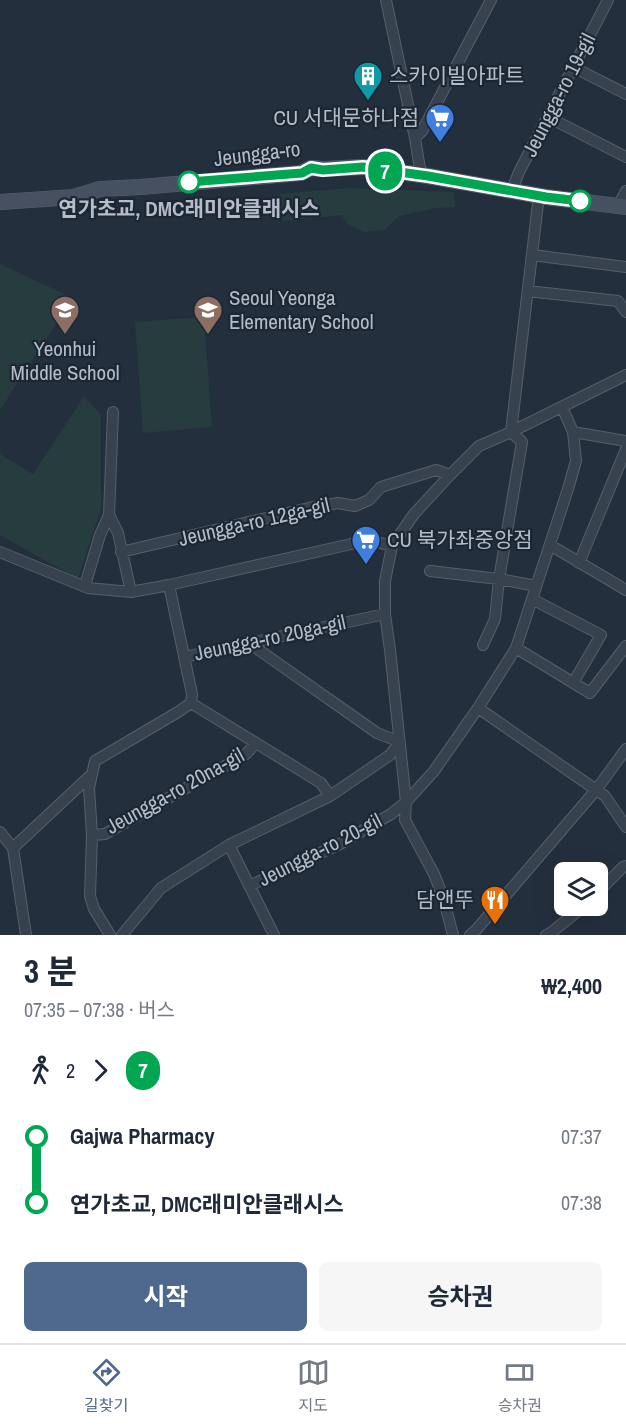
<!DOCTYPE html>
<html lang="ko">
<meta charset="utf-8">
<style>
:root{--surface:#fff;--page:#f6f6f7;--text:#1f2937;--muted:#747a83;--line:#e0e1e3;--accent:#4f688e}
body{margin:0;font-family:"Archivo Narrow","Noto Sans KR",sans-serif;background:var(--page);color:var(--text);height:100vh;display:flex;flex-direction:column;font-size:22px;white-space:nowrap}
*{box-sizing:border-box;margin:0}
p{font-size:20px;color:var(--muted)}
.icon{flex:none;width:33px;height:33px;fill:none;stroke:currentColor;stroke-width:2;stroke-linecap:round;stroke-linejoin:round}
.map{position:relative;height:935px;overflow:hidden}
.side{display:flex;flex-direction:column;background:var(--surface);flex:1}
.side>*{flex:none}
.badge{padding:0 12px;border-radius:20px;font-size:21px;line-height:39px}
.fabs{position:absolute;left:554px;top:862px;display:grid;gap:12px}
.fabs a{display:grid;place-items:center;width:54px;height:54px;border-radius:9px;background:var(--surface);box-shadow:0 6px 24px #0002;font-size:30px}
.map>.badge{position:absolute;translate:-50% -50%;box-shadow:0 0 0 3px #fff}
.legs{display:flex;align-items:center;gap:9px;height:66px;padding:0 24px;font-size:20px}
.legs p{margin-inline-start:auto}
.headline{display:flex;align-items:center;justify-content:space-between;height:102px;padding:0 24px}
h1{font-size:33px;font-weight:700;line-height:45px}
.button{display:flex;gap:12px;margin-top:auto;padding:12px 24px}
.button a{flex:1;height:69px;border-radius:9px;background:var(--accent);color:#fff;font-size:24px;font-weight:700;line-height:69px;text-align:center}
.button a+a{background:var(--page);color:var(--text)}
ul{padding:0 24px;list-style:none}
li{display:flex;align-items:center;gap:21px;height:66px;font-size:22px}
li i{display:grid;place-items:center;width:9px;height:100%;margin:0 8px;background:currentColor}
li i::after{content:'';width:15px;height:15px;margin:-8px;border:4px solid;border-radius:50%;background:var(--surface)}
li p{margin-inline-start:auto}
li:first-child i{background:linear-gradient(#0000 50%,currentColor 0)}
li:last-child i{background:linear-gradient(currentColor 50%,#0000 0)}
.dock{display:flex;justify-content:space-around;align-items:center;height:84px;border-top:2px solid var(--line);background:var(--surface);font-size:16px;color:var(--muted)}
.dock a{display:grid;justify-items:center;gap:3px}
.dock .on{color:var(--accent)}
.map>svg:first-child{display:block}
.green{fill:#263c3f}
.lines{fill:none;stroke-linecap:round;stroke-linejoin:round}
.minor-casing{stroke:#565f6c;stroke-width:12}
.secondary-casing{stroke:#565f6c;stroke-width:16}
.minor{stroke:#38414e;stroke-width:10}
.secondary{stroke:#465061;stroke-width:15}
.line-1-casing{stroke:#fff;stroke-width:14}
.line-1{stroke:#00a651;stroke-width:9}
.stop-1-dot{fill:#fff;stroke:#00a651;stroke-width:3}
.labels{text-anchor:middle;stroke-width:4.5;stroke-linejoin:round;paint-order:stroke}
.poi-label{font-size:21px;fill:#b4bcc9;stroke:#1d2633;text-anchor:start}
.street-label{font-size:21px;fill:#b4bcc9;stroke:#1d2633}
.stop-label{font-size:21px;font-weight:bold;fill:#b4bcc9;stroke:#1d2633}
</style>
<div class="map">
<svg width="626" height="935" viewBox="0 0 626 935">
<rect width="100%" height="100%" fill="#242f3e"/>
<path class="green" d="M348,188L454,192L455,207L435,208L400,216L384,230L364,232L346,223L342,215L282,221L280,194Z
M0,264L73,298L0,410Z
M204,317L212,427L143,433L135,322Z
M84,396L101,415V509L78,579L0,535V454L33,474Z"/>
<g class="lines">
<g class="minor-casing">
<path id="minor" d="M386,0L415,138
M573,67L626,94
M548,117L626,157
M421,175L415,138L422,131L491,0
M512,190L519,172L608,0
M618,206L626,191
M532,255L626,267
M528,291L618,301L626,312
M511,432L539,195
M573,432L626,441
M109,515L118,533L131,592
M550,545L626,590
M0,552L88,588L131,592L169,585L369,540L392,546
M121,552L309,508L338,503L355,506L369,500L381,487L436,470L450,475
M579,563L626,449
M430,571L499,579L536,586
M88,588L86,582L100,535L109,515L113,412
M532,599L601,635L573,683
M483,645L495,619L499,579L522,442L511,432
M516,648L590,693L626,646
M184,657L385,614
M191,703L321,783L330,796
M478,708L605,796L626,827
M0,832L13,848L26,935
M92,835L105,834L246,754L256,743
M229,845L274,935
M13,848L92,774
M249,886L340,844L391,814L406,802L434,771L478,708L516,648L568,489L576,461L573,432L562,407
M597,893L623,867L626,866
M110,935L94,909L90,896L92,835L89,788L95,761L178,712L191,703L192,694L169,585
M122,935L161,888L229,845L330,796L390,755L400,742L377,733L249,643
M453,935L443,897L434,874L405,820L406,802L390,650L385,614V581L392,546L414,514L450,475L479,446L511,432L626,375
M470,935L476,930L596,790L626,749
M546,935L552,932L584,906"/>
</g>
<g class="secondary-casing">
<path id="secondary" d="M0,202L74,197L100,189L141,187L301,173L311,168L323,169L363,167L428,176L546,197L626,207"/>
</g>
<use href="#minor" class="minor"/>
<use href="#secondary" class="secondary"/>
</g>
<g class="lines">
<g class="line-1-casing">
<path id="line-1" d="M189,182L302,173L311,168L323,170L363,167L428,176L546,197L580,201"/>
</g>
<use href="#line-1" class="line-1"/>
</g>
<defs>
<g id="building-pin" transform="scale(1.5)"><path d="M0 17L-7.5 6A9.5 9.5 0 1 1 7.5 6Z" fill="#0f9aa8" stroke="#1d2633"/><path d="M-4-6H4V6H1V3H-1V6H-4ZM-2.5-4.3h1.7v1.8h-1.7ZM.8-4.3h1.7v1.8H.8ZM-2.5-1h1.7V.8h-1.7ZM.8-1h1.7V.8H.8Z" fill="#fff"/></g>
<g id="supermarket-pin" transform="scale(1.5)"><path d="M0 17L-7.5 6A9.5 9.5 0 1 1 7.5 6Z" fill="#3f7fe0" stroke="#1d2633"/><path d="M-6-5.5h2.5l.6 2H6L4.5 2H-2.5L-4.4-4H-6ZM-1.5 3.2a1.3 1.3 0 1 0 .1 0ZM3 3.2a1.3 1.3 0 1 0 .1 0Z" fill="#fff"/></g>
<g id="school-pin" transform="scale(1.5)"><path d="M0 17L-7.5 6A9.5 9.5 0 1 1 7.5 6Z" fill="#8d6e63" stroke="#1d2633"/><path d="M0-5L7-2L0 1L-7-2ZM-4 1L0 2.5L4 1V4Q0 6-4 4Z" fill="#fff"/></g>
<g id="restaurant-pin" transform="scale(1.5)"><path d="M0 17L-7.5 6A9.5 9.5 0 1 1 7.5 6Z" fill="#e8710a" stroke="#1d2633"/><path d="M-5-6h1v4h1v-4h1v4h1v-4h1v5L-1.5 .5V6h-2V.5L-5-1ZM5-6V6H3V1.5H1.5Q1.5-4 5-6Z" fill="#fff"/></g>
</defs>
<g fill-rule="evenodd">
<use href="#building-pin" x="368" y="76"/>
<use href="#supermarket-pin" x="440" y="118"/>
<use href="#school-pin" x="65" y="310"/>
<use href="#school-pin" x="208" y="310"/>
<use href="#supermarket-pin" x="366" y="540"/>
<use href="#restaurant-pin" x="495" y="900"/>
</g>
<g class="stop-1-dot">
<circle cx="189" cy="182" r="10"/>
<circle cx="580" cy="201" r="10"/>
</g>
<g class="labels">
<g class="poi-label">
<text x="389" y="83">스카이빌아파트</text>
<text x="419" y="125" text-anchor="end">CU 서대문하나점</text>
<text x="229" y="305">Seoul Yeonga<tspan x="229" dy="24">Elementary School</tspan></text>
<text x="65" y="356" text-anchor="middle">Yeonhui<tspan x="65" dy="24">Middle School</tspan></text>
<text x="387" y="547">CU 북가좌중앙점</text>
<text x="474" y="907" text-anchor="end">담앤뚜</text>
</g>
<g class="street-label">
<text transform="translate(559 95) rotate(-63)" y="7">Jeungga-ro 19-gil</text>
<text transform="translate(257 154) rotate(-7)" y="7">Jeungga-ro</text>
<text transform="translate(254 522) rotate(-13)" y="7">Jeungga-ro 12ga-gil</text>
<text transform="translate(270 638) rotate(-12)" y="7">Jeungga-ro 20ga-gil</text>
<text transform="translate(175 791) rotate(-29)" y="7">Jeungga-ro 20na-gil</text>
<text transform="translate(320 850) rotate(-27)" y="7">Jeungga-ro 20-gil</text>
</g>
<g class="stop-label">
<text x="189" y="216">연가초교, DMC래미안클래시스</text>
</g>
</g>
</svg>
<div class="fabs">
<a><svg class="icon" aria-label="layers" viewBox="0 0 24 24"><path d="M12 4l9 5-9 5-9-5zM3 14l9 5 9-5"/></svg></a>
</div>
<b class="badge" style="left:385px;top:171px;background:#00a651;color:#fff">7</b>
</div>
<section class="side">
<div class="headline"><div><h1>3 분</h1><p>07:35 – 07:38 · 버스</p></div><b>₩2,400</b></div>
<div class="legs"><svg class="icon" aria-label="walk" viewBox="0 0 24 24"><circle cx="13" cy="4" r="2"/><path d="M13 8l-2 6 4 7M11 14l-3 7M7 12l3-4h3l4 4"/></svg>2<svg class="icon" aria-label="forward" viewBox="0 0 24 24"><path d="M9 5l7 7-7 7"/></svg><b class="badge" style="background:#00a651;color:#fff">7</b></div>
<ul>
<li><i style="color:#00a651"></i><b>Gajwa Pharmacy</b><p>07:37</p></li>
<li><i style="color:#00a651"></i><b>연가초교, DMC래미안클래시스</b><p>07:38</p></li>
</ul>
<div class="button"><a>시작</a><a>승차권</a></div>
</section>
<nav class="dock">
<a class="on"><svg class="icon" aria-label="directions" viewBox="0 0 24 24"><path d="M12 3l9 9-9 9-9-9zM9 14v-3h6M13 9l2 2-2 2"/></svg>길찾기</a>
<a><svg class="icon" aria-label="map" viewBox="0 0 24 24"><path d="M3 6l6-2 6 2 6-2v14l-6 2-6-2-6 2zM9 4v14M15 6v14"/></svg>지도</a>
<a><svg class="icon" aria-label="tickets" viewBox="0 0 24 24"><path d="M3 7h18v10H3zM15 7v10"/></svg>승차권</a>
</nav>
